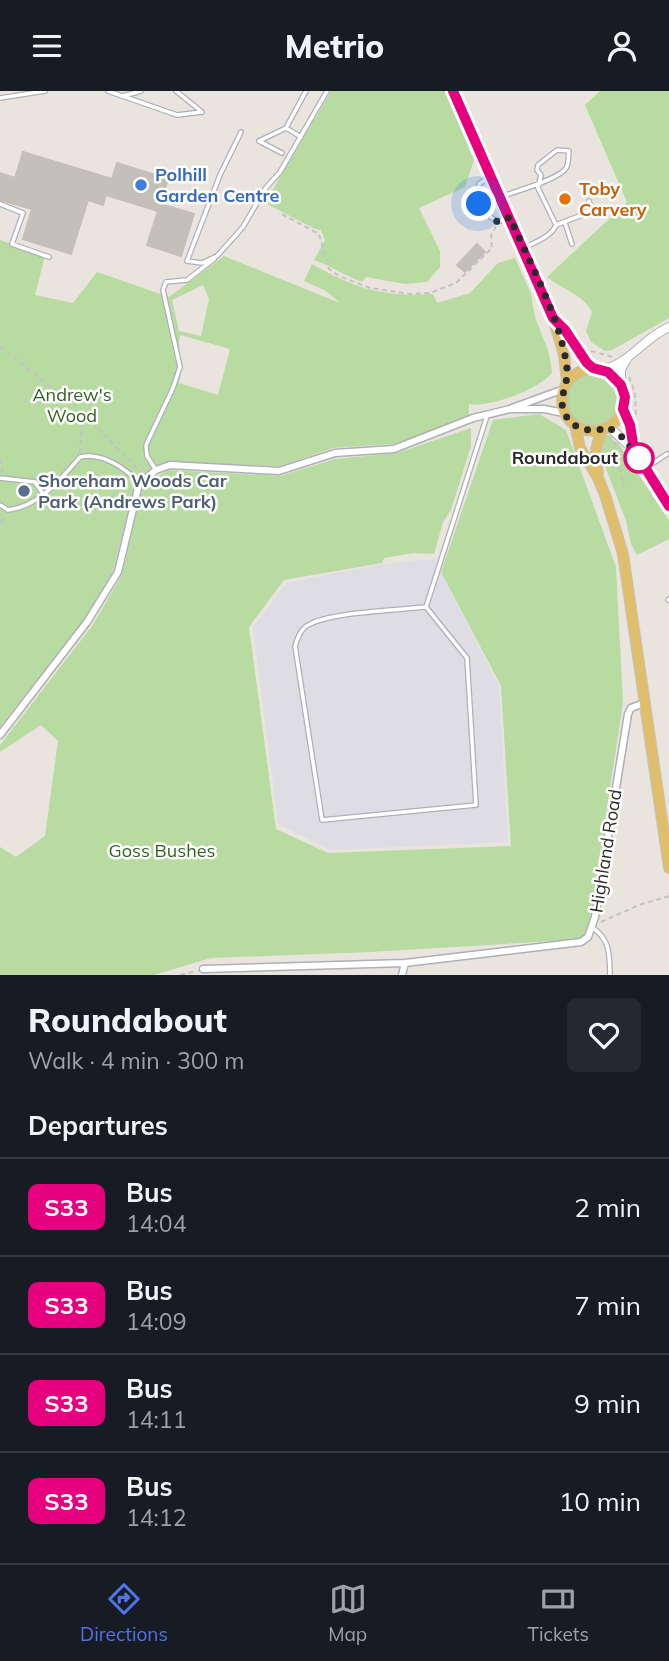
<!DOCTYPE html>
<meta charset="utf-8">
<style>
:root{--surface:#171b24;--page:#242831;--text:#f1f3f6;--muted:#9ea1a6;--line:#363941;--accent:#5073e5}
body{margin:0;font-family:Mulish,sans-serif;background:var(--page);color:var(--text);height:100vh;display:flex;flex-direction:column;font-size:26px;white-space:nowrap}
*{box-sizing:border-box;margin:0}
p{font-size:23px;color:var(--muted)}
.icon{flex:none;width:38px;height:38px;fill:none;stroke:currentColor;stroke-width:2;stroke-linecap:round;stroke-linejoin:round}
.map{position:relative;height:884px;overflow:hidden}
.drawer{display:flex;flex-direction:column;background:var(--surface);flex:1}
.drawer>*{flex:none}
.badge{padding:0 14px;border-radius:10px;font-size:24px;line-height:46px}
.you{position:absolute;width:35px;height:35px;margin:-18px;border:5px solid #fff;border-radius:50%;background:#1a73e8;box-shadow:0 0 0 10px #1a73e833}
.map>.badge{position:absolute;translate:-50% -50%;box-shadow:0 0 0 4px #fff}
h2{padding:0 28px;font-size:26px;line-height:63px}
.round{display:grid;place-items:center;flex:none;width:74px;height:74px;border-radius:10px;background:var(--page)}
.overview{display:flex;align-items:center;justify-content:space-between;height:119px;padding:0 28px}
h1{font-size:33px;font-weight:800;line-height:52px}
ul{padding:0;list-style:none}
li{display:flex;align-items:center;gap:21px;height:98px;padding:0 28px;border-top:2px solid var(--line)}
li div{flex:1}
li b{display:block;font-size:26px}
li em{font-style:normal}
li .badge{min-width:77px;font-weight:700;text-align:center}
header{display:flex;justify-content:space-between;align-items:center;height:91px;padding:0 28px;background:var(--surface);font-size:32px;font-weight:800}
.tab-bar{display:flex;justify-content:space-around;align-items:center;height:98px;border-top:2px solid var(--line);background:var(--surface);font-size:19px;color:var(--muted)}
.tab-bar a{display:grid;justify-items:center;gap:4px}
.tab-bar .current{color:var(--accent)}
.map>svg:first-child{display:block}
.industrial{fill:#dfdde4}
.green{fill:#b7dba0;fill-rule:evenodd}
.building{fill:#c3bfb9;stroke:#c5c0b7;stroke-width:2}
.lines{fill:none;stroke-linecap:round;stroke-linejoin:round}
.service-casing{stroke:#aeb0b9;stroke-width:6}
.minor-casing{stroke:#aeb0b9;stroke-width:9}
.tertiary-casing{stroke:#aeb0b9;stroke-width:10}
.primary-casing{stroke:#c3c3c3;stroke-width:12}
.path{stroke:#c3c3c3;stroke-width:2;stroke-dasharray:5 3.5;stroke-linecap:butt}
.service{stroke:#fff;stroke-width:3.5}
.minor{stroke:#fff;stroke-width:6}
.tertiary{stroke:#fff;stroke-width:8}
.primary{stroke:#e0bf6c;stroke-width:10}
.line-casing{stroke:#fff;stroke-width:16}
.line{stroke:#e6007e;stroke-width:10}
.walk{stroke:#2a2a2a;stroke-width:7;stroke-dasharray:0 12.6}
.shop-dot{fill:#3f7fe0;stroke:#fff;stroke-width:2.5}
.food-dot{fill:#e8710a;stroke:#fff;stroke-width:2.5}
.stop-dot{fill:#fff;stroke:#e6007e;stroke-width:3.5}
.service-dot{fill:#5c6f8a;stroke:#fff;stroke-width:2.5}
.labels{text-anchor:middle;stroke-width:5;stroke-linejoin:round;paint-order:stroke}
.shop-label{font-size:18px;font-weight:bold;fill:#366cbe;stroke:#fff;text-anchor:start}
.food-label{font-size:18px;font-weight:bold;fill:#c56008;stroke:#fff;text-anchor:start}
.park-label{font-size:18px;fill:#325f22;stroke:#fff}
.stop-label{font-size:18px;font-weight:bold;fill:#2a2a2a;stroke:#fff;text-anchor:end}
.service-label{font-size:18px;font-weight:bold;fill:#4e5e75;stroke:#fff;text-anchor:start}
.street-label{font-size:18px;fill:#2a2a2a;stroke:#fff}
</style>
<header><svg class="icon" aria-label="menu" viewBox="0 0 24 24"><path d="M4 6h16M4 12h16M4 18h16"/></svg>Metrio<svg class="icon" aria-label="person" viewBox="0 0 24 24"><circle cx="12" cy="8" r="4"/><path d="M4 21q1-7 8-7t8 7"/></svg></header>
<div class="map">
<svg width="669" height="884" viewBox="0 0 669 884">
<rect width="100%" height="100%" fill="#eae4de"/>
<path class="industrial" d="M434,468L499,595L508,751L330,759L278,733L253,536L286,492L383,473Z"/>
<path class="green" d="M331,0H445L474,69L465,96L419,117L440,160V176L427,191L405,193L366,186L362,191C344,184 331,175 314,169L325,149L321,139L315,138L265,112Z
M600,0H669V227L612,259L605,260L591,251L586,240L592,221C583,203 563,199 547,186L627,111L585,14Z
M0,149L45,165L35,204L73,212L97,181L169,206L224,165L340,212L326,200L304,190L312,173C356,198 383,206 433,203L437,212L470,202L498,172L515,167L531,203L535,226L549,262L552,282C539,298 490,317 469,313V326L394,353L333,357L280,375L169,371C155,376 143,382 135,395L113,480L87,525L0,636ZM203,194L209,208L201,245L179,240L172,209ZM180,244L230,258L218,304L179,292C184,273 177,260 180,244Z
M567 309a26 26 0 1 1 52 0a26 26 0 1 1-52 0Z
M539,323L566,339L616,476L623,612L587,848L371,861L211,867L154,884H0V756L16,766L45,745L58,650L41,634L0,661V654L92,535L122,484L143,395L168,379L280,385L335,368L397,362L471,337V355L451,419L443,431L434,463L414,462L384,467L382,472L284,489L249,536L276,738L328,762L511,755L501,595L441,481L493,329Z
M606,344L614,345L612,348L618,352L669,430V448L637,464L631,453L626,430L602,367L601,360Z"/>
<path class="building" d="M23,61L112,88L117,72L168,88L160,113L194,123L181,165L147,154L158,120L106,104L103,114L88,109L71,163L23,148L32,118L0,109V82L15,87Z
M477,153L485,161L465,181L457,174Z"/>
<g class="lines">
<g class="service-casing">
<path id="service" d="M108,0L177,24L202,21
M176,0L202,21
M123,5L141,0
M0,7L45,0
M286,37L306,0
M241,41L220,84L187,170L202,172L217,165L243,136L265,98L280,81L327,0
M259,50L286,37L301,46
M259,50L282,62
M489,86L479,93C477,112 482,122 498,131L508,127
M503,105C516,100 560,88 566,77C569,73 568,65 569,60L557,59L538,74L537,79L541,84L538,97L556,134C551,146 535,151 524,157
M0,113L23,122L12,153L49,166
M565,132L572,153
M556,134L582,124L591,117L589,110
M647,376L667,363
M156,379L147,365L146,354L173,297L180,276L163,199L166,191L187,189L214,168
M0,387L35,391L43,403
M0,414L8,419C38,416 61,388 80,366C102,361 125,377 139,392
M668,509L669,508
M426,516L467,567L476,714L322,729L295,555C298,546 301,537 310,533C335,521 397,519 426,516Z
M426,516L487,325
M593,837C611,850 609,863 610,884"/>
</g>
<g class="minor-casing">
<path id="minor" d="M512,317L564,298
M0,644L87,531L118,481L139,393L156,379L170,374L279,380L335,362L394,358L473,327L510,318H544L564,322
M203,878L405,872
M402,884L405,872L581,851L588,846L595,826L628,623L631,617L644,612"/>
</g>
<g class="tertiary-casing">
<path id="tertiary" d="M603,278C628,274 645,246 669,236
M621,294V278L627,268
M623,318L630,334L634,359
M609,336L634,359L669,415"/>
</g>
<g class="primary-casing">
<path id="primary" d="M453,0L553,227L564,264L567,291
M554,228L565,238L593,277
M562 309a31 31 0 1 1 62 0a31 31 0 1 1-62 0Z
M575,334L580,357L598,387L605,404L623,463L669,777
M598,383L596,358L602,338"/>
</g>
<path class="path" d="M282,123L319,143L329,178L339,185L370,197L410,203L430,202L456,192L492,157L491,145L496,135
M0,256L83,321L142,383
M591,260L613,266
M629,286L635,302L636,324
M614,351L624,396
M80,362L83,322
M0,368L3,383
M0,432L3,428
M601,831L639,814L669,805
M180,884L196,880"/>
<use href="#service" class="service"/>
<use href="#minor" class="minor"/>
<use href="#tertiary" class="tertiary"/>
<use href="#primary" class="primary"/>
</g>
<g class="lines">
<g class="line-casing">
<path id="line" d="M453,0L553,227L565,239L587,272L593,277L608,281L621,294L625,306L623,318L630,334L634,359L669,415"/>
</g>
<use href="#line" class="line"/>
<path class="walk" d="M479,113L488,125L498,131L510,126C529,171 562,230 567,278C569,294 556,309 566,325C575,340 594,342 608,336L621,345L639,367"/>
</g>
<circle class="shop-dot" cx="141" cy="94" r="7"/>
<circle class="food-dot" cx="565" cy="108" r="7"/>
<circle class="stop-dot" cx="639" cy="367" r="14"/>
<circle class="service-dot" cx="24" cy="400" r="7"/>
<g class="labels">
<g class="shop-label">
<text x="155" y="90">Polhill<tspan x="155" dy="21">Garden Centre</tspan></text>
</g>
<g class="food-label">
<text x="579" y="104">Toby<tspan x="579" dy="21">Carvery</tspan></text>
</g>
<g class="park-label">
<text x="72" y="310">Andrew's<tspan x="72" dy="21">Wood</tspan></text>
<text x="162" y="766">Goss Bushes</text>
</g>
<g class="stop-label">
<text x="618" y="373">Roundabout</text>
</g>
<g class="service-label">
<text x="38" y="396">Shoreham Woods Car<tspan x="38" dy="21">Park (Andrews Park)</tspan></text>
</g>
<g class="street-label">
<text transform="translate(606 760) rotate(-81)" y="6">Highland Road</text>
</g>
</g>
</svg>
<div class="you" style="left:479px;top:113px"></div>
</div>
<section class="drawer">
<div class="overview"><div><h1>Roundabout</h1><p>Walk · 4 min · 300 m</p></div><a class="round"><svg class="icon" aria-label="heart" viewBox="0 0 24 24"><path d="M12 20l-8-8c-3-5 5-10 8-4 3-6 11-1 8 4z"/></svg></a></div>
<h2>Departures</h2>
<ul>
<li><span class="badge" style="background:#e6007e;color:#fff">S33</span><div><b>Bus</b><p>14:04</p></div><em>2 min</em></li>
<li><span class="badge" style="background:#e6007e;color:#fff">S33</span><div><b>Bus</b><p>14:09</p></div><em>7 min</em></li>
<li><span class="badge" style="background:#e6007e;color:#fff">S33</span><div><b>Bus</b><p>14:11</p></div><em>9 min</em></li>
<li><span class="badge" style="background:#e6007e;color:#fff">S33</span><div><b>Bus</b><p>14:12</p></div><em>10 min</em></li>
</ul>
</section>
<nav class="tab-bar">
<a class="current"><svg class="icon" aria-label="directions" viewBox="0 0 24 24"><path d="M12 3l9 9-9 9-9-9zM9 14v-3h6M13 9l2 2-2 2"/></svg>Directions</a>
<a><svg class="icon" aria-label="map" viewBox="0 0 24 24"><path d="M3 6l6-2 6 2 6-2v14l-6 2-6-2-6 2zM9 4v14M15 6v14"/></svg>Map</a>
<a><svg class="icon" aria-label="tickets" viewBox="0 0 24 24"><path d="M3 7h18v10H3zM15 7v10"/></svg>Tickets</a>
</nav>
